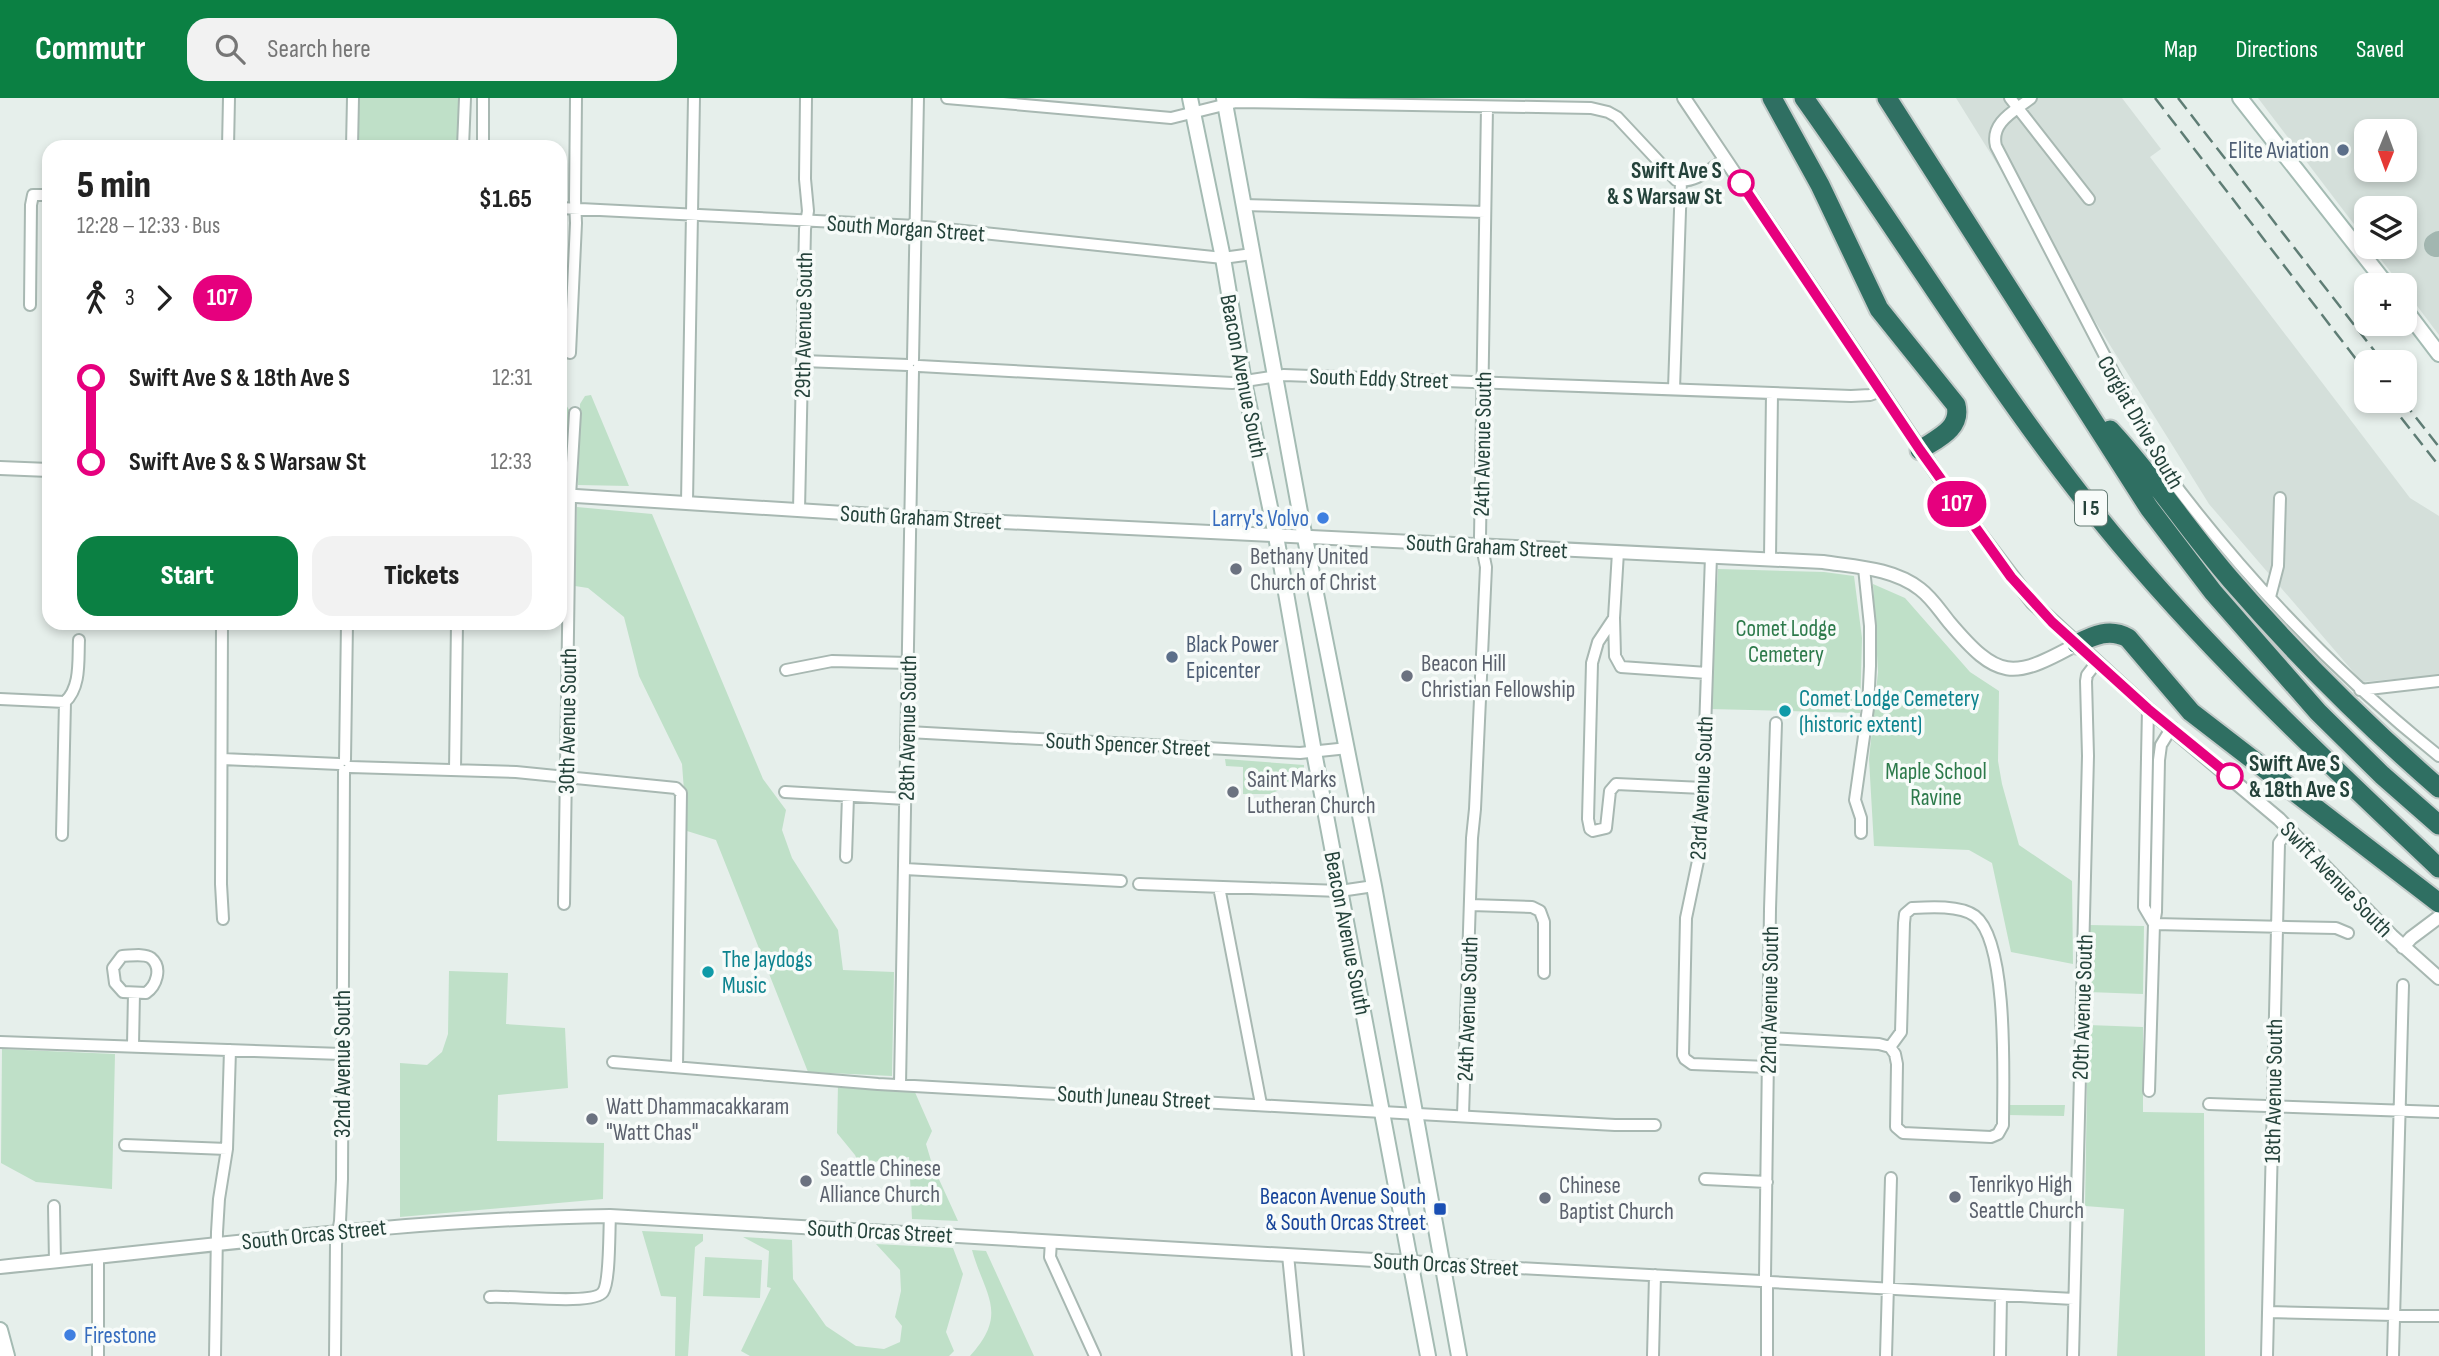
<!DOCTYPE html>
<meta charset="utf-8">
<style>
:root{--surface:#fff;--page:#f2f2f2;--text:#222;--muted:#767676;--accent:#0b8043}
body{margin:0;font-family:"Sofia Sans Condensed",sans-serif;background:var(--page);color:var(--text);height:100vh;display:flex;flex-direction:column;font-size:26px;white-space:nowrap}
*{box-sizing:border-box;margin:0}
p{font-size:23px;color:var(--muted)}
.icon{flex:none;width:38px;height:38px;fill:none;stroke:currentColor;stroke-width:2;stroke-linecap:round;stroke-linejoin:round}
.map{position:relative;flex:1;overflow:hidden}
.sheet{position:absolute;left:42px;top:42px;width:525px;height:490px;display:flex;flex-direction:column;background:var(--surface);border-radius:21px;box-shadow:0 4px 10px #0003}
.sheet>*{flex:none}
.badge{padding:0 14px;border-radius:23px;font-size:24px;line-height:46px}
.needle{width:46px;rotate:181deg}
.tools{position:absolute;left:2354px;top:21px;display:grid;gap:14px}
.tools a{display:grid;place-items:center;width:63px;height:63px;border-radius:14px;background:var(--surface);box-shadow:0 4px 10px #0003;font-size:35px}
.map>.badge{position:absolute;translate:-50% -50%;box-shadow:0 0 0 4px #fff}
.legs{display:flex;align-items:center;gap:10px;height:77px;padding:0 35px;font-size:23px}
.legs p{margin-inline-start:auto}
.summary{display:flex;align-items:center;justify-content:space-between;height:119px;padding:0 35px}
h1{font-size:38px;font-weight:800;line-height:52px}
.cta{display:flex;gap:14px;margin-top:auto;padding:14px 35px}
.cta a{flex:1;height:80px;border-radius:21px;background:var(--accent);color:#fff;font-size:28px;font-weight:800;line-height:80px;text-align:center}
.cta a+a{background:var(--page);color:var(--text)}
ul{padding:0 35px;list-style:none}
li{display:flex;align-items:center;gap:24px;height:84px;font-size:26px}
li i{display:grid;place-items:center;width:10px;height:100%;margin:0 9px;background:currentColor}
li i::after{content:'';width:18px;height:18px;margin:-9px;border:5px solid;border-radius:50%;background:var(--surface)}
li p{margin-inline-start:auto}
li:first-child i{background:linear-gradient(#0000 50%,currentColor 0)}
li:last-child i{background:linear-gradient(currentColor 50%,#0000 0)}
header{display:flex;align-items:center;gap:42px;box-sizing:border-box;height:98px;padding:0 35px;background:var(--accent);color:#fff}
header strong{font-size:33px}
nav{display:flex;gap:38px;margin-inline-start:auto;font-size:24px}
.search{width:490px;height:63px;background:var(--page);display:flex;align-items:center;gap:18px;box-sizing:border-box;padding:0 24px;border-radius:21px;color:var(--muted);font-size:26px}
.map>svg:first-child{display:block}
.built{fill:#d4dfda;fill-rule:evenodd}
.green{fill:#bfe0c8}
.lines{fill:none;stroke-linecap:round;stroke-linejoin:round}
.taxiway{stroke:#a2b6b0;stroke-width:24}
.minor-casing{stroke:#a8b8b2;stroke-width:14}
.tertiary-casing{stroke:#a8b8b2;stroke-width:16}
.secondary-casing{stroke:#a4bbb3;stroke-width:18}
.motorway-casing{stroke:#c2cac8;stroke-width:23}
.minor{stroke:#fff;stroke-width:10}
.tertiary{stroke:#fff;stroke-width:12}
.secondary{stroke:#fff;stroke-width:14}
.motorway{stroke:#2f6f62;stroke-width:19}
.rail{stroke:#5f7d75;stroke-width:2.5;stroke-dasharray:14 7;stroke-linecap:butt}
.line-1-casing{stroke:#fff;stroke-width:16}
.line-1{stroke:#e6007e;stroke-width:10}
.service-dot{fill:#5c6f8a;stroke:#f7fbf9;stroke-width:2.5}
.stop-1-dot{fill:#fff;stroke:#e6007e;stroke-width:3.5}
.shop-dot{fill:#3f7fe0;stroke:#f7fbf9;stroke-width:2.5}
.worship-dot{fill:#6b7280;stroke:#f7fbf9;stroke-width:2.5}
.culture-dot{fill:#0f9aa8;stroke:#f7fbf9;stroke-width:2.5}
.transit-dot{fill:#1a4fb4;stroke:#f7fbf9;stroke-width:2.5}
.labels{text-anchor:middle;stroke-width:7;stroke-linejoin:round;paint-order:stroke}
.shield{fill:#f7fbf9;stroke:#637a73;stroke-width:2}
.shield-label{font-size:21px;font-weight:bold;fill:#24423a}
.service-label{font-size:23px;fill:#4e5e75;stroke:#f7fbf9;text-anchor:end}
.stop-label{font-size:23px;font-weight:bold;fill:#24423a;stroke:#f7fbf9;text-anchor:end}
.street-label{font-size:23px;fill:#24423a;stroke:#f7fbf9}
.shop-label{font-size:23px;fill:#366cbe;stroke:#f7fbf9;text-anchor:end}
.worship-label{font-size:23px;fill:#5b616d;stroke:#f7fbf9;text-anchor:start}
.park-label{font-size:23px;fill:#2d7a4b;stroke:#f7fbf9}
.culture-label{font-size:23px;fill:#0d838f;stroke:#f7fbf9;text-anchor:start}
.transit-label{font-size:23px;fill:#164399;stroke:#f7fbf9;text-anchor:end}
</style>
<header>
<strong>Commutr</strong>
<div class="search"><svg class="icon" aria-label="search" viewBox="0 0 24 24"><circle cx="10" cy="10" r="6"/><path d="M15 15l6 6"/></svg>Search here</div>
<nav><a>Map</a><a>Directions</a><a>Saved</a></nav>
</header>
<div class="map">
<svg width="2439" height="1258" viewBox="0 0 2439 1258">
<rect width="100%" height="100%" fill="#e6efeb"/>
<path class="built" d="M1956,0H2122L2161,51L2150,59L2410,400L2439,418V577L2362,584L2209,406Z
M2258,0H2439V237L2405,192L2404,187H2401L2371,149H2404V110H2366V142ZM2366,33H2404V72H2366Z"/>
<path class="green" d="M358,0H459L458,49H357Z
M560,297L571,315L565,385H560Z
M591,297L629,388L578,387L580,306L585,298Z
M577,409L652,416L763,681L786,712L782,732L792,760L838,832L843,872L894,874L892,978L808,974L716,742L687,733L682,666L639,578L624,519L588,490L575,488Z
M1718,471L1824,474L1854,478L1862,540L1860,615L1710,611Z
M1873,486L1905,500L1970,574L1999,593L1998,663L2002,686L2019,747L2072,783L2073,866L2011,854L1992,765L1969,752L1874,748L1869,661L1878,574Z
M1225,661L1304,667V682L1302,688L1296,691L1289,688L1270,696H1243V669L1226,668Z
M2089,827L2144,828L2143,896L2088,894Z
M449,873L508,875L506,926L565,930L568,990L498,997L497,1043L604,1045L603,1101L400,1119V965L427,967L442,954L448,936Z
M2088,927L2143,929V1014L2204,1015L2205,1258H2117L2124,1111L2085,1108Z
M2,951L115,956L112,1091L36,1084L1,1065Z
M838,986L914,992L932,1033L926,1046L932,1066L958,1123L912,1121L909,1059L859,1066L855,1057L837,1035Z
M2008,1007H2065L2064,1018L2008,1017Z
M642,1133L703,1136V1143L695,1149L688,1258H675L676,1199L661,1198Z
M743,1139L792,1142L793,1181L826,1228L856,1248L884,1251L900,1244L902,1228L895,1219L901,1193L900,1172L876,1146L953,1150L963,1176L946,1234L954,1253L949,1258H750L741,1253L771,1190L767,1189L769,1153Z
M972,1152L986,1153L1034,1258H970C1009,1215 985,1198 972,1152Z
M705,1159L762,1162L760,1200L703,1198Z"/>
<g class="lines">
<path class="taxiway" d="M2436,147L2439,145"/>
<g class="minor-casing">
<path id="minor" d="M947,0L1171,20L1236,4L1591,10L1608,14L1617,19L1676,82C1695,86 1710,71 1725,61
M2010,0L2089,101
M2031,0C2015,13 1990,24 1996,48L2164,372C2243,478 2335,575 2439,658
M228,49L229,0
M352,49L353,0
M463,49L465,0
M483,49V0
M1243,107L1485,114
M560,110L916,128L1223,160L1252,156
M30,207L31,107L33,97H49
M570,255L576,125L575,102L576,0
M913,262L918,0
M803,263L908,267
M919,268L1232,285L1284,277L1851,298L1870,297L1881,293
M1674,291L1681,83
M687,404L694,0
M799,412L805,131L808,113L805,81L806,0
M1618,454L1614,520L1598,544L1592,565L1588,721L1590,731L1593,733L1606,730L1610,693L1616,686L1703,690
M1711,458L1703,690L1699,758L1686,820L1683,957L1685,961L1692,966L1768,969
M1770,460L1772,295
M2270,499L2278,468L2280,400
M1614,520L1615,558L1621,569L1707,575
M222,525L221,786L223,821
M786,572L832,563L908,565
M2360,592L2439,583
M0,601L65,604
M2148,611L2144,809L2154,826
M908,634L1300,655L1348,650
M222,661L339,666
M345,662L347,525
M350,669L516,674L676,690L681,695L677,969
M455,672L457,525
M785,694L906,701
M1861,735V720L1855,702L1868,610L1870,568V528L1864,470
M62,737L65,604C81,589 78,563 79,542
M846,759L848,698
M905,771L1121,783
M1139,786L1340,793L1374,788
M1219,789L1261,1006
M564,806L570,398L575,315
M1471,807L1532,809L1540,813L1544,824V875
M1912,810C1929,809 1960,807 1975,818C2009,844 2003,985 2003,1027L1998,1036L1991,1039L1903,1035L1896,1029L1897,966L1895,956L1890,949L1901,934L1904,825L1905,816Z
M2154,826L2336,830L2348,835
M122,858C130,858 144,855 151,860C163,870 156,888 146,895L123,894L115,885L113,870Z
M1769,940L1879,946L1890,949
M0,944L342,956
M133,947L134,895
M613,964L878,986L1615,1027H1655
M900,987L913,273
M2149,993L2154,826L2156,814L2159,662L2161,647L2172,629
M2209,1006L2439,1014
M1463,1017L1472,740L1475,711L1486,469L1480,439L1487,9
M125,1047L227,1051
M1705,1081L1767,1084
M54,1108L55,1164
M1051,1143L1050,1159L1095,1258
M1288,1157L1298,1258
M98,1159V1258
M1443,1166L1761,1183
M1765,1179L1770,811L1776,625
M1770,1184L2074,1201
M490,1199C511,1197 593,1208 603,1194C610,1184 609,1134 610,1118
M2268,1214L2439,1218
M215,1258L217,1134L219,1101L227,1051L230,952
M335,1258L336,1146L340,1123L342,1081L344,673
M1653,1258L1655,1177
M1767,1258V1187
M1886,1258L1891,1080
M2000,1258L2001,1197
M2073,1258L2088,658L2086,583L2087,577L2097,564
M2267,1258L2279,745L2289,731
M2393,1258L2403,887"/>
</g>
<g class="tertiary-casing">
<path id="tertiary" d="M1684,0L1953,400L2032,504L2148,611L2279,721L2392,838L2439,880
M0,370L49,372
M560,397L923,420L1823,464C1856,469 1893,470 1920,491C1932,500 1940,513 1949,524C1998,582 2012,582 2077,546
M2403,849L2411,840L2439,819
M0,1169C203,1149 406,1121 610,1118L1443,1166"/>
</g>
<g class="secondary-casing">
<path id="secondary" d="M1190,0L1223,160L1244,284L1276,438L1314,654L1428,1258
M1224,0L1302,425L1374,788L1459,1258
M2240,0L2387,187
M2404,210L2439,256
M0,1232L7,1258"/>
</g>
<g class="motorway-casing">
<path id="motorway" d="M1772,0L1820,87L1879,211L1956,307C1962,331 1936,341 1920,352
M1804,0C1898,132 1983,272 2083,400C2188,535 2315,652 2439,770
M1887,0L2149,410L2213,494L2318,614L2382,677L2439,727
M2110,332C2154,379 2189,434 2231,482C2295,556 2365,626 2439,690
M2077,546C2094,537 2110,530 2128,540L2191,614L2439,805"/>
</g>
<use href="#minor" class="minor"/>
<use href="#tertiary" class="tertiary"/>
<use href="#secondary" class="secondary"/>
<use href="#motorway" class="motorway"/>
<path class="rail" d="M2155,0L2366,274
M2178,0L2383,264
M2388,303L2439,368
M2403,303L2439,349"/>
</g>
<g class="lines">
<g class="line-1-casing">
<path id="line-1" d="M1741,85L1920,352L2011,479L2052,524L2148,611L2230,678"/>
</g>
<use href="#line-1" class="line-1"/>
</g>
<g class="service-dot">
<circle cx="2343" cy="52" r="7"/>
<circle cx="1172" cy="559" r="7"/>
</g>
<g class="stop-1-dot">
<circle cx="1741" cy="85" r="12"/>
<circle cx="2230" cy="678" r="12"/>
</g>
<g class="shop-dot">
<circle cx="1323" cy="420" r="7"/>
<circle cx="70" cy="1237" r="7"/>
</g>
<g class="worship-dot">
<circle cx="1236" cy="471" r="7"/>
<circle cx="1407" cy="578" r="7"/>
<circle cx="1233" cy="694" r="7"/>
<circle cx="592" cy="1021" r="7"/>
<circle cx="806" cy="1083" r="7"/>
<circle cx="1955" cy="1099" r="7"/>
<circle cx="1545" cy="1100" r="7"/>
</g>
<g class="culture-dot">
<circle cx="1785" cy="613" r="7"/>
<circle cx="708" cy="874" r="7"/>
</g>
<rect class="transit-dot" x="1433" y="1104" width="14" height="14" rx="3.5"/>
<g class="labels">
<rect class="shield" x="2075" y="392.5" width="32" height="35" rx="5"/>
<g class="shield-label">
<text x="2091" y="417">I 5</text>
</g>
<g class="service-label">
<text x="2329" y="60">Elite Aviation</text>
<text x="1186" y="554" text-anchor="start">Black Power<tspan x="1186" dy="26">Epicenter</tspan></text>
</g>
<g class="stop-label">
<text x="1722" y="80">Swift Ave S<tspan x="1722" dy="26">&amp; S Warsaw St</tspan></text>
<text x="2249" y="673" text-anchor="start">Swift Ave S<tspan x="2249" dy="26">&amp; 18th Ave S</tspan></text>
</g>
<g class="street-label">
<text transform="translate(906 130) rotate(4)" y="8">South Morgan Street</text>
<text transform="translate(803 227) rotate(-89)" y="8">29th Avenue South</text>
<text transform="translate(1244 278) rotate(79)" y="8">Beacon Avenue South</text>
<text transform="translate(1379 280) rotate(2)" y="8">South Eddy Street</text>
<text transform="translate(2141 324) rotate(60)" y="8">Corgiat Drive South</text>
<text transform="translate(1482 346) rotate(-89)" y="8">24th Avenue South</text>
<text transform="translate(921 419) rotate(3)" y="8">South Graham Street</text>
<text transform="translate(1487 448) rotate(3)" y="8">South Graham Street</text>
<text transform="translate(567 623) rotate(-89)" y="8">30th Avenue South</text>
<text transform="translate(907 630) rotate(-89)" y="8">28th Avenue South</text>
<text transform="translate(1128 646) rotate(3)" y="8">South Spencer Street</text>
<text transform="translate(1701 690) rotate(-87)" y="8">23rd Avenue South</text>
<text transform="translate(2337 781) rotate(46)" y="8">Swift Avenue South</text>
<text transform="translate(1348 835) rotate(79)" y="8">Beacon Avenue South</text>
<text transform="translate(1769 902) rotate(-89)" y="8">22nd Avenue South</text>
<text transform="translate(2082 909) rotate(-88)" y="8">20th Avenue South</text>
<text transform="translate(1467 911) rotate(-88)" y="8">24th Avenue South</text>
<text transform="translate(342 966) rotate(-90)" y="8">32nd Avenue South</text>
<text transform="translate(2273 993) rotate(-89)" y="8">18th Avenue South</text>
<text transform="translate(1134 999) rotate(3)" y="8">South Juneau Street</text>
<text transform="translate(880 1133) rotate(3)" y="8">South Orcas Street</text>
<text transform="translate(314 1136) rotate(-6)" y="8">South Orcas Street</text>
<text transform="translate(1446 1166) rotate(3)" y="8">South Orcas Street</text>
</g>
<g class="shop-label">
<text x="1309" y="428">Larry's Volvo</text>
<text x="84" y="1245" text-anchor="start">Firestone</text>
</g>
<g class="worship-label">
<text x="1250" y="466">Bethany United<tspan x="1250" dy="26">Church of Christ</tspan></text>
<text x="1421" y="573">Beacon Hill<tspan x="1421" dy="26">Christian Fellowship</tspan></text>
<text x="1247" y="689">Saint Marks<tspan x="1247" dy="26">Lutheran Church</tspan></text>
<text x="606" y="1016">Watt Dhammacakkaram<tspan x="606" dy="26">"Watt Chas"</tspan></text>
<text x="820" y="1078">Seattle Chinese<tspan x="820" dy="26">Alliance Church</tspan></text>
<text x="1969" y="1094">Tenrikyo High<tspan x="1969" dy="26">Seattle Church</tspan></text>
<text x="1559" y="1095">Chinese<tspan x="1559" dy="26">Baptist Church</tspan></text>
</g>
<g class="park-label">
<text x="1786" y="538">Comet Lodge<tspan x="1786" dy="26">Cemetery</tspan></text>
<text x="1936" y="681">Maple School<tspan x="1936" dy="26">Ravine</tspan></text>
</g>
<g class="culture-label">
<text x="1799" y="608">Comet Lodge Cemetery<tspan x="1799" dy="26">(historic extent)</tspan></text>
<text x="722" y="869">The Jaydogs<tspan x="722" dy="26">Music</tspan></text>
</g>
<g class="transit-label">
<text x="1426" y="1106">Beacon Avenue South<tspan x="1426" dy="26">&amp; South Orcas Street</tspan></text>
</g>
</g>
</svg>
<div class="tools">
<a><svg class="needle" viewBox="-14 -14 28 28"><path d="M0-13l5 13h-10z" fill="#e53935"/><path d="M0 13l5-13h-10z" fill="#767676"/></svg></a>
<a><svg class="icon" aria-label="layers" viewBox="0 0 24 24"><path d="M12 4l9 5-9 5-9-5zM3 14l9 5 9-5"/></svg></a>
<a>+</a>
<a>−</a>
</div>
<b class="badge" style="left:1957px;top:406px;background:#e6007e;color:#fff">107</b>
<section class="sheet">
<div class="summary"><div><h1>5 min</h1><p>12:28 – 12:33 · Bus</p></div><b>$1.65</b></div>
<div class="legs"><svg class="icon" aria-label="walk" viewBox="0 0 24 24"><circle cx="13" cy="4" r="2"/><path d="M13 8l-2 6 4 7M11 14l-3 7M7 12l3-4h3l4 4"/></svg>3<svg class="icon" aria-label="forward" viewBox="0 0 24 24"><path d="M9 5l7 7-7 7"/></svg><b class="badge" style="background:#e6007e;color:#fff">107</b></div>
<ul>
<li><i style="color:#e6007e"></i><b>Swift Ave S &amp; 18th Ave S</b><p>12:31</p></li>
<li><i style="color:#e6007e"></i><b>Swift Ave S &amp; S Warsaw St</b><p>12:33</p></li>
</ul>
<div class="cta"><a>Start</a><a>Tickets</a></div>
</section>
</div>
